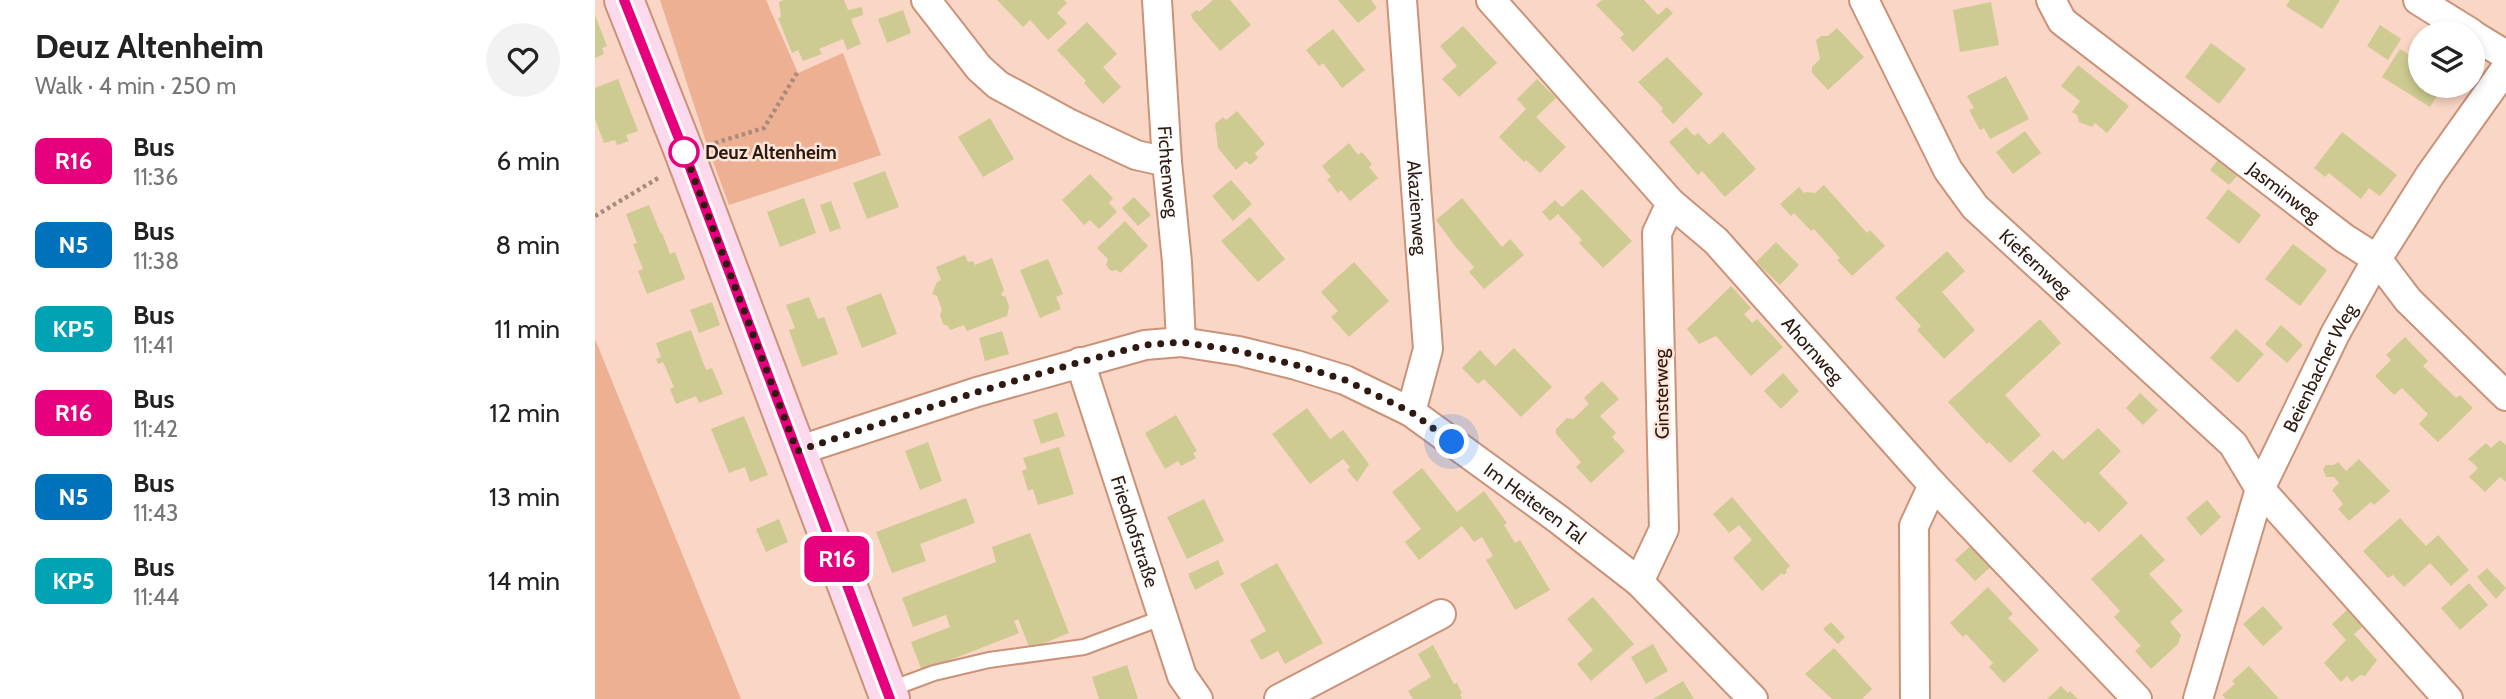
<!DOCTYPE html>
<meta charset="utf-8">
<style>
:root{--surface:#fff;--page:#f2f2f2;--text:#222;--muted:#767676}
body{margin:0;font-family:Cabin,sans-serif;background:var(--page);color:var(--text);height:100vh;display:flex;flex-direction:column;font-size:26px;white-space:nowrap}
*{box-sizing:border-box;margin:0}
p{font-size:23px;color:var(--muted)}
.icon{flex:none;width:38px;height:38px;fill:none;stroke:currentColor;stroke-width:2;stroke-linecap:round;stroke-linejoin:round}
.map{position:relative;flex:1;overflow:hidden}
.sheet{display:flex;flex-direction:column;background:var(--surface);width:595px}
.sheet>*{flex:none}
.badge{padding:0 14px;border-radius:10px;font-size:24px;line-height:46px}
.buttons{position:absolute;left:1813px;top:21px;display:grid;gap:14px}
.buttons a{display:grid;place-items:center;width:77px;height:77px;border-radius:50%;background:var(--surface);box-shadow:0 4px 10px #0003;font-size:35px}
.you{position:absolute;width:35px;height:35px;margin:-18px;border:5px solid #fff;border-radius:50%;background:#1a73e8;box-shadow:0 0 0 10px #1a73e833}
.map>.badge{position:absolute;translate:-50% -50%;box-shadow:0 0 0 4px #fff}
.round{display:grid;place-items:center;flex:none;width:74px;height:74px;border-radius:37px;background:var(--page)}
.head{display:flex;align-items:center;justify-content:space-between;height:119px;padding:0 35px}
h1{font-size:33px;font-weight:700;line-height:52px}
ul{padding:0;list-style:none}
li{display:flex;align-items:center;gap:21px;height:84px;padding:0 35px}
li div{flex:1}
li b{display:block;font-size:26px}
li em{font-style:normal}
li .badge{min-width:77px;font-weight:700;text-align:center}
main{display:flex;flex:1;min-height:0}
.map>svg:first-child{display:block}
.green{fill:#eeb092}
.building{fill:#cecb92}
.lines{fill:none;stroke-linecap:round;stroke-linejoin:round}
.service-casing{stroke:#ca9379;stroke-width:18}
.minor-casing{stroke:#ca9379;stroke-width:32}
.secondary-casing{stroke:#ca9379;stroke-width:42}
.path{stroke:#a88b7d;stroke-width:4.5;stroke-dasharray:3.5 3.5;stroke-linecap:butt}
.service{stroke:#fff;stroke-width:14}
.minor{stroke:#fff;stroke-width:28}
.secondary{stroke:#fdd9ee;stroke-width:38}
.line-casing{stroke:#fff;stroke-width:16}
.line{stroke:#e6007e;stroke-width:10}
.walk{stroke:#2e1a10;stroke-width:7;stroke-dasharray:0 12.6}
.stop-dot{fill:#fff;stroke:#e6007e;stroke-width:3.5}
.labels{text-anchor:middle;stroke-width:5;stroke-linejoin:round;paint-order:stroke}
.stop-label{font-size:19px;font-weight:bold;fill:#2e1a10;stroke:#fee6db;text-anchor:start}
.street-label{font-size:19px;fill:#2e1a10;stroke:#fee6db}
</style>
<main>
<section class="sheet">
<div class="head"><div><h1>Deuz Altenheim</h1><p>Walk · 4 min · 250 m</p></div><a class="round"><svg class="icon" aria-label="heart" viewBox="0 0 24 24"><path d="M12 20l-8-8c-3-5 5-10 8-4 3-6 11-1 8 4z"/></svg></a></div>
<ul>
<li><span class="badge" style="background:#e6007e;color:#fff">R16</span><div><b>Bus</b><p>11:36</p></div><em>6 min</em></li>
<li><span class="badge" style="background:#0072bc;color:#fff">N5</span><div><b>Bus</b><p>11:38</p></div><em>8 min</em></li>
<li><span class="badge" style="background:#00a3b4;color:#fff">KP5</span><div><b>Bus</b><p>11:41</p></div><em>11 min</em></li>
<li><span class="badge" style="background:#e6007e;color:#fff">R16</span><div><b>Bus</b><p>11:42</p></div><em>12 min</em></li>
<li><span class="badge" style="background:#0072bc;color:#fff">N5</span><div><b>Bus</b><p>11:43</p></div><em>13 min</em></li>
<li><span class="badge" style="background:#00a3b4;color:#fff">KP5</span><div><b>Bus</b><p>11:44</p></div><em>14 min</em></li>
</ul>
</section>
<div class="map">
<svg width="1911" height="699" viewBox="0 0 1911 699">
<rect width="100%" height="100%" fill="#f9d6c5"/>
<path class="green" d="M65,0H171L203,73L248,53L286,155L134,205L112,145Z
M0,339L146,699H0Z"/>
<path class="building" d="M189,0H249L253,10L267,7L268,15L256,19L266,44L252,50L248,39L224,49L227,54L208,61L203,50L197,53L183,18L186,17L184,2Z
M402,0H469L472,3L462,13L472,23L453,40L435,20L428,27Z
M618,0H635L656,25L625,51L597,18L596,14L602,10L604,12Z
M743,0H776L782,8L763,23Z
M1007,0H1049L1063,15L1072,7L1078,13L1038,52L1025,38L1029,34L1001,5Z
M1695,0H1745L1727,29L1691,6Z
M1396,2L1404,45L1365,52L1358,10Z
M308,10L316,33L292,43L283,19Z
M0,15L12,46L7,48L9,54L0,58Z
M492,22L522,54L508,67L526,87L508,104L489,83L491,81L462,50Z
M1785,25L1806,39L1793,60L1772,46Z
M868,26L902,63L864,97L847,79L862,66L845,46Z
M1242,28L1269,57L1233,90L1217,73V67L1225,59L1221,40L1226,36H1233Z
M738,29L770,70L747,88L728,63L724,66L711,50Z
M1616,43L1651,69L1624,104L1590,77Z
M1805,49L1825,62V86H1848L1835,107L1787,77Z
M1072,57L1108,94L1078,124L1066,111L1068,108L1043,82Z
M1483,65L1534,106L1512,133L1500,123L1497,127L1484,122L1482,115L1477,112L1485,101L1466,86Z
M1411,76L1434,119L1395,139L1389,128L1385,130L1374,110L1379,108L1372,96Z
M23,79L43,131L31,135L34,141L22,145L20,140L9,143L0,119V88Z
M942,79L961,98L941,117L971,147L945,173L931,160L929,162L904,137L931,109L922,99Z
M642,111L670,144L660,153L663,158L655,165L651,161L641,170L623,148L620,124L628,117L631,120Z
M395,118L419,159L388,177L363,137Z
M1091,127L1099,136L1103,133L1114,145L1128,132L1161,169L1130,197L1107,171L1103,175L1074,142Z
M1430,131L1446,153L1418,174L1401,152Z
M1747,132L1802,175L1785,196L1774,188L1766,199L1734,173L1730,177L1719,168Z
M754,143L763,155L767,152L777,164L774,167L783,178L755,201L746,190L743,193L732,179L736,177L727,166Z
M1623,160L1642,176L1634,185L1615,170Z
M290,171L304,207L272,219L258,183Z
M495,174L518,198L514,203L522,212L504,229L495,220L489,225L467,200Z
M636,180L657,204L638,221L617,196Z
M1229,185L1272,233L1275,230L1290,246L1257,276L1242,260L1245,258L1219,229L1216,231L1199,213L1196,216L1185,204L1204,187L1210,194V192L1220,193Z
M987,189L1037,241L1008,268L984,243L987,240L963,214L955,221L947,212L960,200L967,207Z
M1633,189L1666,215L1644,244L1611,218Z
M539,197L556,215L543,226L527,208Z
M209,198L221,233L185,247L172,212Z
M867,198L907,247L915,239L929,255L889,289L874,272L879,267L860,246L841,220Z
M236,201L246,228L235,232L225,205Z
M54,205L66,234L67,233L75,254L80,252L90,279L52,294L43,271L48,269L38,244L42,243L31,214Z
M655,217L690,259L663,282L626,241Z
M530,221L553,246L525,273L522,270L516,271L511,265L513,259L502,248Z
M1181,242L1204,265L1185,285L1161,262Z
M1698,244L1732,270L1705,306L1670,279Z
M1352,251L1370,271L1347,292L1380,330L1349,359L1322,330L1326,326L1300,298Z
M370,255L373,262L378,261L380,265L397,258L409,290L406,295L411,297L414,307L412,316L372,331L369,325L355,330L353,326L348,324L345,315L347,310L342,296L337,294L342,282L346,280L341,267Z
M453,259L468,294L461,297L466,309L445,318L425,270Z
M759,262L794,301L754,337L736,317L743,311L726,292Z
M1136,286L1156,308L1149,314L1157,323L1162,319L1188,347L1156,376L1121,336L1104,344L1092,329Z
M286,293L302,334L267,348L251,307Z
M214,297L223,319L229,317L243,354L207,367L194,330L200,328L191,305Z
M117,302L125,325L104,333L95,310Z
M1445,319L1466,343L1410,395L1446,435L1415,463L1394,442L1392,444L1353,402Z
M1686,325L1708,345L1692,363L1670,344Z
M1641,329L1669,354L1643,383L1615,358Z
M96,330L111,370L117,368L128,394L104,403L101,396L81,404L75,389L79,387L68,362L63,364L61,359L66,357L61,343Z
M407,331L414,354L390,361L384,338Z
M1810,337L1833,361L1828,366L1861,398L1865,395L1878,408L1843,442L1824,424L1833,414L1807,388L1799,395L1780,376L1796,360L1791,355Z
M919,348L957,387L926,417L889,379L883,384L867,368L885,350L900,366Z
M1188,373L1204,391L1186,409L1169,391Z
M1007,381L1024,399L1005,416L1021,433L1017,437L1030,451L996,483L981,467L986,462L961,434V429L972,418L978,419L994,404L989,398Z
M1545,393L1563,410L1548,425L1531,408Z
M712,408L735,439L748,430L774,464L762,482L752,470L755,467L748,459L715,484L677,434Z
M462,412L470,436L446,444L438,420Z
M581,415L602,451L598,453L601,458L586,466L583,461L570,469L550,433Z
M149,416L173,475L155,482L150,467L134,473L116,429Z
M1503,428L1526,451L1504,473L1533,503L1504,532L1493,521L1490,524L1437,471L1458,450L1468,460Z
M1905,440L1911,445V482L1905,477L1890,492L1874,477L1883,468L1873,459L1891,443L1896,448Z
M333,442L347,481L325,490L310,451Z
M464,447L479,494L443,505L438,489L433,491L427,471L432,469L428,458Z
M1764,459L1795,491L1779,505L1776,502L1754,521L1743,509L1748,504L1737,490L1744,483L1739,477H1731L1728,469L1731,465H1739L1743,462L1751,471Z
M827,468L862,512L889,491L912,523L909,525L920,543L925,540L955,590L920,610L891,560L898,556L887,537L879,542L867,526L824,560L810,542L826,529L797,492Z
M1137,497L1195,566L1191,570L1192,572L1189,575L1187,573L1167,591L1138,558L1157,540L1144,525L1134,533L1118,514Z
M371,498L380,523L325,544L331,561L297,573L281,532Z
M609,499L629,541L592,559L572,517Z
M1612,500L1626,517L1606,536L1591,518Z
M1805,518L1831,546L1843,535L1874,570L1856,586L1835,563L1809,587L1798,575L1793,578L1768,551Z
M184,519L193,542L171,552L161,529Z
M435,533L474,633L435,649L423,619L419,621L424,633L327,671L316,642L355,627L351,615L318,627L307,598L401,562L397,547Z
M1546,534L1570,560L1554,574L1588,611L1575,622L1586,635L1583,644L1556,669L1540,651L1546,646L1519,617L1525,611L1496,579Z
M1380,542L1400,563L1380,581L1360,560Z
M623,560L629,574L600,590L593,574Z
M682,563L728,643L690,664L683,651L666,660L655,640L671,631L645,584Z
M1892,568L1911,588L1901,599L1882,577Z
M1874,583L1893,605L1865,630L1846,608Z
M1393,587L1418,614L1413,618L1444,650L1409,683L1394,667L1398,663L1371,634L1368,637L1355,623Z
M998,597L1039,644L996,681L982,664L998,650L972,619Z
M1668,606L1688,628L1668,646L1648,624Z
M1753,609L1768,626L1759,634L1782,660L1770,676L1765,675L1757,682L1752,676L1746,682L1729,663L1751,640L1737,624Z
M1236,622L1250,637L1243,644L1228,629Z
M1058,644L1073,671L1051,684L1036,657Z
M838,645L859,684L862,683L867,693L865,694L867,699H818L813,691L836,677L823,654Z
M1239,648L1277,689L1267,699H1237L1210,674Z
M532,665L543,699H504L497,677Z
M1654,666L1684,699H1631L1627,695L1640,684L1637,681Z
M1088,681L1099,699H1058Z
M1466,686L1473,693L1475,691L1483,699H1452Z"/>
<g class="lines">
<g class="service-casing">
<path id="service" d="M293,690L339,673L394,660L489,647L569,617"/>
</g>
<g class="minor-casing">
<g id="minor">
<path d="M331,0L384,68L403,85L475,124L541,155L572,162"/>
<path id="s1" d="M562,0L572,162L582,262L586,342"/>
<path id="s2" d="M807,0L833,349L816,412"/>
<path id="s3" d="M896,0L1076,203L1121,241L1338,485L1542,699"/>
<path id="s4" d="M1269,0L1353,170L1380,207L1638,444L1665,489L1853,699"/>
<path id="s5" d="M1456,0L1467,21L1749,238L1782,259L1813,300L1911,396"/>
<path d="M1823,0L1876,33"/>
<path d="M1878,35L1911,55"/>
<path id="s6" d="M485,362L587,676L603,699"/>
<path id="s7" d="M202,451L382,392L550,345L586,342L644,351L701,365L750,380L816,412L963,519L1044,582L1158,699"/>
<path d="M1044,582L1069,529L1062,233L1076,203"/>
<path d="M684,699L846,614"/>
<path d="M1320,699L1319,526L1338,485"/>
<path id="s8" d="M1603,699L1665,489L1740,334L1782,259L1835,175L1911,68"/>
</g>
</g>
<g class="secondary-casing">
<path id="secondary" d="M29,0L88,149L295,699"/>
</g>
<path class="path" d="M120,143L169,128L202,73
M0,216L65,177"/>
<use href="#service" class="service"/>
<use href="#minor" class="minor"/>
<use href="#secondary" class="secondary"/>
</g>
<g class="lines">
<g class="line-casing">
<path id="line" d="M29,0L88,149L295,699"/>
</g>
<use href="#line" class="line"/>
<path class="walk" d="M89,152L88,149L202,451L382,392L485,362L550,345L586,342L644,351L701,365L750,380L816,412L857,442"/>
</g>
<circle class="stop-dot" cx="89" cy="152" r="14"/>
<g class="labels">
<g class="stop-label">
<text x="110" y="159">Deuz Altenheim</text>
</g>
<g class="street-label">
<text dy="7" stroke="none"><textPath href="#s1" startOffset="172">Fichtenweg</textPath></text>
<text dy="7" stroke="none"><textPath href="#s5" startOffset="304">Jasminweg</textPath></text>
<text dy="7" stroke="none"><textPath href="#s2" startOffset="208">Akazienweg</textPath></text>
<text dy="7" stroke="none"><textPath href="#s4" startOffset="318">Kiefernweg</textPath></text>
<text dy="7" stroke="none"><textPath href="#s3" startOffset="476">Ahornweg</textPath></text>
<text dy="7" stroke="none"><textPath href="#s8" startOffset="354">Beienbacher Weg</textPath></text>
<text transform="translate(1066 394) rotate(-91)" y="7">Ginsterweg</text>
<text dy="7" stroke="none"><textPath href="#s7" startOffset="796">Im Heiteren Tal</textPath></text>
<text dy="7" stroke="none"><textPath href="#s6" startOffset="178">Friedhofstraße</textPath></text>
</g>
</g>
</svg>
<div class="buttons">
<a><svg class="icon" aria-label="layers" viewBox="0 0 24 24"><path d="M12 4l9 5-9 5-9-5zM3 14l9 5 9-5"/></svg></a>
</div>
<div class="you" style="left:857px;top:442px"></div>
<b class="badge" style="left:242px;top:559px;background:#e6007e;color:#fff">R16</b>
</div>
</main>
